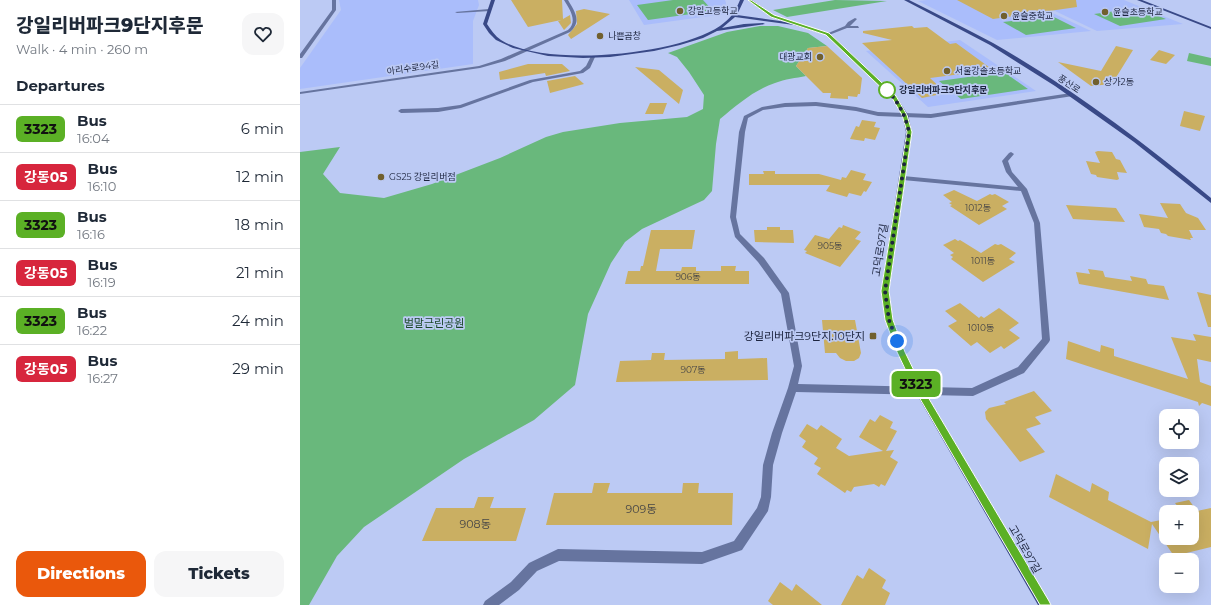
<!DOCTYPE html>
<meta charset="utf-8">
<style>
:root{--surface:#fff;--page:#f6f6f7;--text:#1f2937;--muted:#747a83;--line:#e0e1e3;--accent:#ea580c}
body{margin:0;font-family:Montserrat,"Noto Sans KR",sans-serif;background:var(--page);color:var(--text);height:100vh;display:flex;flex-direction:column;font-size:15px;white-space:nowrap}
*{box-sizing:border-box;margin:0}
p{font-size:13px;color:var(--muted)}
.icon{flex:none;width:22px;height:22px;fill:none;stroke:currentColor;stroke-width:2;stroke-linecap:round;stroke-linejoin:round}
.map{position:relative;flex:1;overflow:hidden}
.side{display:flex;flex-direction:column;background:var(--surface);width:300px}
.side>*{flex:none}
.badge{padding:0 8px;border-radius:6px;font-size:14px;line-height:26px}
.buttons{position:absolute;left:859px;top:409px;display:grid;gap:8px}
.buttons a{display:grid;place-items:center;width:40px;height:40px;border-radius:8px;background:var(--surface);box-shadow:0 4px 16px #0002;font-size:20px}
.you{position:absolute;width:20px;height:20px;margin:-10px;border:3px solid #fff;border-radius:50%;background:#1a73e8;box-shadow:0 0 0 6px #1a73e833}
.map>.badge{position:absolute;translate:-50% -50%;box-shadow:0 0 0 2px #fff}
h2{padding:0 16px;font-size:15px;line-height:36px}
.round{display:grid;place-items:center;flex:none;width:42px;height:42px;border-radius:12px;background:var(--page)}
.head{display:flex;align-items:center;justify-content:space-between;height:68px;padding:0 16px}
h1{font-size:19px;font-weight:800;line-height:30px}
.button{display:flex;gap:8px;margin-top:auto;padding:8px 16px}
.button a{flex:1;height:46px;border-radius:12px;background:var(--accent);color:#fff;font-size:16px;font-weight:800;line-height:46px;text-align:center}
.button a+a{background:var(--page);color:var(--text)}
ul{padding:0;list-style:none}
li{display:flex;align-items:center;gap:12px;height:48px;padding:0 16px;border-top:1px solid var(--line)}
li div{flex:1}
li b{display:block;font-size:15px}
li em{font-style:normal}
li .badge{min-width:44px;font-weight:700;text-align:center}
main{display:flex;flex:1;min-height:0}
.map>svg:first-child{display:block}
.built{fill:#aabdfb}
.green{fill:#69b87c}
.building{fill:#caaf62}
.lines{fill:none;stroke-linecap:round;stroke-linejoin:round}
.lane{fill:#66749f;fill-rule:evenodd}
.street{fill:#66749f;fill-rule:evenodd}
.secondary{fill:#394987;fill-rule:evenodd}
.line{fill:#5bb025;stroke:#fff}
.walk{stroke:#1c243e;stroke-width:4;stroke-dasharray:0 7.2}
.poi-dot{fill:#71602e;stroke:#bccaf4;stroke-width:1.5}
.stop-dot{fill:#fff;stroke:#5bb025;stroke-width:2}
.labels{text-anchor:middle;stroke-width:3.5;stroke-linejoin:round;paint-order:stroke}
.far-poi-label{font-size:9px;fill:#1c243e;stroke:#bccaf4;text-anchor:start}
.far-street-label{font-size:9px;fill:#1c243e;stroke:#bccaf4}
.far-stop-label{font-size:9px;font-weight:bold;fill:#1c243e;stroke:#bccaf4;text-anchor:start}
.number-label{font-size:9px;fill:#484747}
.street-label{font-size:11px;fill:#1c243e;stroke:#bccaf4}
.park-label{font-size:11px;fill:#1b4828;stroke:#bccaf4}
.poi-label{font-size:11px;fill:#1c243e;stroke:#bccaf4;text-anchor:end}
.near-number-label{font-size:11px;fill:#484747}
</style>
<main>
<section class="side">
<div class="head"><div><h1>강일리버파크9단지후문</h1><p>Walk · 4 min · 260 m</p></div><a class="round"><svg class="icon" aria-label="heart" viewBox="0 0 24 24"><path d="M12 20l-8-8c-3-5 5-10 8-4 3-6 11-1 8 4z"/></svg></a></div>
<h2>Departures</h2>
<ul>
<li><span class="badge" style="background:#5bb025;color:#111">3323</span><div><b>Bus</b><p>16:04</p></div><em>6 min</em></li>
<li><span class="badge" style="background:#d7263d;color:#fff">강동05</span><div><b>Bus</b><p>16:10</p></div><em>12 min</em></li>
<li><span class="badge" style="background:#5bb025;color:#111">3323</span><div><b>Bus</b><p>16:16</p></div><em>18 min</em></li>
<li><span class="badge" style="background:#d7263d;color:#fff">강동05</span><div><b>Bus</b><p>16:19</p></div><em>21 min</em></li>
<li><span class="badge" style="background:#5bb025;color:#111">3323</span><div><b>Bus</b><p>16:22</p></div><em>24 min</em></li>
<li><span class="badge" style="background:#d7263d;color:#fff">강동05</span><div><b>Bus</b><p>16:27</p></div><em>29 min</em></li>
</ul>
<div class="button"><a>Directions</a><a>Tickets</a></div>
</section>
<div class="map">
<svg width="911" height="605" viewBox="0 0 911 605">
<rect width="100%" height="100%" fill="#bccaf4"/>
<path class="built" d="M39,0H178L179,5L173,21V64L0,89V68L41,10Z
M329,0H425L426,3L425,14L344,25Z
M627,0H725L791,31L697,40L618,1Z
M732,0H824L883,24L797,31Z
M660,40L736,91L628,107L566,51Z"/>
<path class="green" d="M373,0H403L413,11L348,20L337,5Z
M535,0L587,1L487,17L473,10Z
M838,8L866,19L820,26L794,14Z
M752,16L776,28L726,35L703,22Z
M460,26H478L508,33L527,46L508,48L496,66L506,76C496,78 485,79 475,83C454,90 437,105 420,119L416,144L412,191L404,200L342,229L325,242L311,263L288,314L275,385L234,420L164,459L64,527L37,556L9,605H0V152L40,147L23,174L40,193L84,198L132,184L200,158L246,137L263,132L320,123L387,117L403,109L404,95L389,72L377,57L368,53L427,32Z
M889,53L911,58V66L887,61Z
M704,72L728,89L661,99L639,81Z"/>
<path class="building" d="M211,0H262L263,19L270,15L271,23L264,30L258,21L261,20L228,27Z
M657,0H776L777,7L693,19Z
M284,9L310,14L271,39L268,35L277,24L276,11Z
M612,26L614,28L627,27L650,44L656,43L693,70L630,78L646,93L622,98L562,43L592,40L563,33V31Z
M527,46L562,78L560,94H558L557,97L548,96V99L530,98L531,93H523L496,66L508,48Z
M816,46L833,50L812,84L791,86L758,62L801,71Z
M859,50L875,55L866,64L850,60Z
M228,64H262L270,71L246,76L245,73L200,80L199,72Z
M335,67L359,70L383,90L379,104Z
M275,76L284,84L250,93L247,81Z
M350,103H367L363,114H345Z
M884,111L905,116L900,131L880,126Z
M562,120L576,122L574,127L580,128L575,140L565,138L564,141L550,139L556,126L559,127Z
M798,151L812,152L816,159L820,160L827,173L817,172L819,179L817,180L797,177L796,175L791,174L786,161L800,163L795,152Z
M551,170L566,174L563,180L572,182L566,192L564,191L561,196L549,193L547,197L526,191L530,185H449V174H464L463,171H475V174H519L541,180L542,177L546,178Z
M654,190L677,201L690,194L692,195L695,194L709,202L702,206L707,209L679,225L650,206L652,205L649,203L652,202L643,195Z
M860,203L880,204L886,213L898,218L906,230H889L893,238H890L891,240L868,236L866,234L861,233L859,229L844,227L839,214L868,218Z
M766,205L816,208L825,222L773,219Z
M543,225L561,232L555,239L561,241L540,267L505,253L507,251L504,250L515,235L529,239L539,227L542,228Z
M467,227H480V230H493L494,243L455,242L454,230H467Z
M351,230H395L392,249H360L356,271H381L382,267H396V271H421V266H436L435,271H449V284H325L328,271H340L341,266H343Z
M655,239L658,241L660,240L681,253L695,244L698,245L701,244L716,253L709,259L715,262L683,282L651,259L653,257L650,255L654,253L643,245Z
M788,269L803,271L805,277L832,281L830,276L846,279L848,284L864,286L869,300L779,284L776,272L790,274Z
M897,292L911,295V327H908Z
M660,303L679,318L681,316L684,318L699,308L719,323L709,330L720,338L704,349L701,346L690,353L677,342L671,346L648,326L657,321L645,311Z
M522,320H555L561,353L559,358L554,361H546L540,358L536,353H525Z
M893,334L911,337V362L897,359L900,382L911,386V406L902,403L899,406L898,402L766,359L768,341L800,352L801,345L814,349V356L888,379L871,337L896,341Z
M438,351V359L467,358L468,380L316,382L320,361L351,360L352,353H365L364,360L425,359V352Z
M734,391L752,411L735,417L741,424L726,429L745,452L720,462L686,419L685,412L689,408L706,404L704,402Z
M580,415L593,422L590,428L597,431L586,451L594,450L590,457L598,462L585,486L581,484L579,487L574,484L554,487L551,492L547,490L545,493L517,474L521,468L514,464L518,458L502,447L506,441L499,436L507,424L517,430L521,425L542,439L536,448L549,456L583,451L559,437L570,419L575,422Z
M756,474L790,492L792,483L809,492L808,500L851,522L866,519V538H892V512H882L875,503L889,500L897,511L911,508V547L874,556L852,524L848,549L749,497Z
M294,483H310L307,493H382L383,483H399L398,493H433L432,525H246L254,493H292Z
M178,497H194L190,508H226L216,541H122L136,508H174Z
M569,568L586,580L582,588L590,593L585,605H541L557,575L563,579Z
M480,582L492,591L496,584L522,605H473L468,601Z"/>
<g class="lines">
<path class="lane" d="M189,9L190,11L157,13L155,12Z"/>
<path class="street" d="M32,0H36V10L2,58H0V54L32,10Z
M264,0H268C275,12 282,21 270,32L205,61L180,68L0,94V92L179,66L201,59L268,30C278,21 270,10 264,0Z
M555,18L557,19L550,26H558L559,28H547L529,35L526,34L545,26L548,22Z
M291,56L295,57L290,68L283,73L233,82L161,108L138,112L101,113L98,111L101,109L138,108L160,105L230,80L280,71L286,66Z
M771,93L774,95L773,96L631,118L578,116L556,111L516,106L485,107L463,110L448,118L445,132L436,217L440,234L464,258L489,293L502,366L498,384L672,388L718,367L742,339L734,223L721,191L603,180L600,178L603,176L718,187L706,172L702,161L709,153L711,152L714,154L708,161L712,172L727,189L740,223L750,340L749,342L724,373L673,396L496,392L482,433L473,465L471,497L468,511L442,550L402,564L259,561L237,571L219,590L199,605H183L185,601L211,582L229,563L258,549L402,552L434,541L457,508L461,497L463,465L472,433L488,388L494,366L481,294L458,262L435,237L430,217L439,132L444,116L462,107L485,103L516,102L556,107L578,112L631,114Z"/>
<path class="secondary" d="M191,0H195L187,24C191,30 195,36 201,40C245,68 378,55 420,26C431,18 435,12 440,0H444L437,15L494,23L529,33L596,96L608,115L612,132L589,291L593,320L605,352L622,387L751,605H738L616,393L597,352L585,320L581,291L606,132L602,115L592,98L527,35L494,25L435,17L422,28L444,24L463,23L465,24L417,31L403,38L380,45L354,51L310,57L283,58L248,56L213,48L196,40L189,33L183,24Z
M448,0H452L473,15L484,20L482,21L471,17Z
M604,0H609C637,14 665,28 693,43C770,87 842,141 911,198V203L834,142L755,86L690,45Z
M837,0H842L911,27V29Z"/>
</g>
<path class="line" d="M448,0H451L474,15L529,33L596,96L607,115L612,132L589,291L593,320L605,352L622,387L749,601L751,605H740L616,392L597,352L585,320L581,291L607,132L602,115L592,98L526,35L471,17Z"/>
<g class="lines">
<path class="walk" d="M587,90L585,88C598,101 605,114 609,132L585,291L589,320L597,341"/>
</g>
<g class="poi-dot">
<circle cx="380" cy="11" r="4"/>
<circle cx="805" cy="12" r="4"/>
<circle cx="704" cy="16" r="4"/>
<circle cx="300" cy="36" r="4"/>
<circle cx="520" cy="57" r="4"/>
<circle cx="647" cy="71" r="4"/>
<circle cx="796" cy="82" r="4"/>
<circle cx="81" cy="177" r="4"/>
<rect x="569" y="332" width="8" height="8" rx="2"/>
</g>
<circle class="stop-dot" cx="587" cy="90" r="8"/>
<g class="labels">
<g class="far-poi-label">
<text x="388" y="14">강일고등학교</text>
<text x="813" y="15">윤슬초등학교</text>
<text x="712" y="19">윤슬중학교</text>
<text x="308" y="39">나쁜곱창</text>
<text x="512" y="60" text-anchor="end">대광교회</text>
<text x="655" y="74">서울강솔초등학교</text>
<text x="804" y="85">상가2동</text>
<text x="89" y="180">GS25 강일리버점</text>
</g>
<g class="far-street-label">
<text transform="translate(113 68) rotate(-8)" y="3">아리수로94길</text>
<text transform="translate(769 84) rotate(34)" y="3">풍산로</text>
</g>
<g class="far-stop-label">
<text x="599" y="93">강일리버파크9단지후문</text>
</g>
<g class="number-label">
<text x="678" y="211">1012동</text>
<text x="530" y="249">905동</text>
<text x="683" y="264">1011동</text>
<text x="388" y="280">906동</text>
<text x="681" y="331">1010동</text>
<text x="393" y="373">907동</text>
</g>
<g class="street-label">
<text transform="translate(580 250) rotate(-81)" y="4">고덕로97길</text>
<text transform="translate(725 549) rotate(60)" y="4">고덕로97길</text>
</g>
<g class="park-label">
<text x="134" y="327">벌말근린공원</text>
</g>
<g class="poi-label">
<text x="565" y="340">강일리버파크9단지.10단지</text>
</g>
<g class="near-number-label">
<text x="341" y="513">909동</text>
<text x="175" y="528">908동</text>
</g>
</g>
</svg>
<div class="buttons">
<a><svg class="icon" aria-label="locate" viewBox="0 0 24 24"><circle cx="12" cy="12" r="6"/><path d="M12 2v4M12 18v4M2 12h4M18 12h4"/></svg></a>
<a><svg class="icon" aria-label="layers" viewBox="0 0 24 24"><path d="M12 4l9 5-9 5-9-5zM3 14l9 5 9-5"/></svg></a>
<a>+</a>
<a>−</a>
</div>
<div class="you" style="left:597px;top:341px"></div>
<b class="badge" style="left:616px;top:384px;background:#5bb025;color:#111">3323</b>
</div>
</main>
